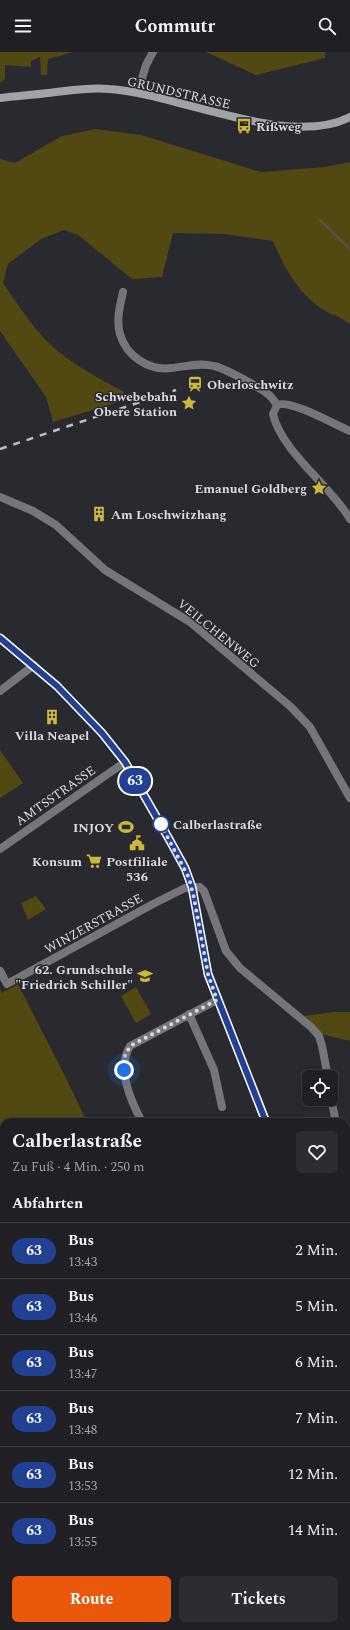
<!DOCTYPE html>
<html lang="de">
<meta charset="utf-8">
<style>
:root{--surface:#1f1f24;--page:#2c2c31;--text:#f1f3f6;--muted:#a1a2a6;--line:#3c3d41;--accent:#ea580c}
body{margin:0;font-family:Spectral,serif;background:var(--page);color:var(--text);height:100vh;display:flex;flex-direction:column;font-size:15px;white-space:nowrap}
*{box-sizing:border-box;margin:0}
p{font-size:13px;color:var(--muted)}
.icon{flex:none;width:22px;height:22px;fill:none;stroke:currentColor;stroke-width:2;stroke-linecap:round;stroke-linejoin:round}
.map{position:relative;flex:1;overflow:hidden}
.drawer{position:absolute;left:0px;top:1066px;width:350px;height:512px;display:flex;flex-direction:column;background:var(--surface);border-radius:12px 12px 0 0;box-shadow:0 2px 6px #0003,0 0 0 1px var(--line)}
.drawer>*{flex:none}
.badge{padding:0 8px;border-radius:13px;font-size:14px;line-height:26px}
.buttons{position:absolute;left:302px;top:1018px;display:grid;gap:8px}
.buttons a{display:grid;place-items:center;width:36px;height:36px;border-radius:6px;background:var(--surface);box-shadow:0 2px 6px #0003,0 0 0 1px var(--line);font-size:20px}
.you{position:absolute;width:20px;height:20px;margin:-10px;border:3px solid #fff;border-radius:50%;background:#1a73e8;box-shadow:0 0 0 6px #1a73e833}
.map>.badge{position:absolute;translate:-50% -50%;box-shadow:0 0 0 2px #fff}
h2{padding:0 12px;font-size:15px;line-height:36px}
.round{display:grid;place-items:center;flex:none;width:42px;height:42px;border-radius:6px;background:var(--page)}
.head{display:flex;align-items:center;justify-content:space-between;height:68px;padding:0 12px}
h1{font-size:19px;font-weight:700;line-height:30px}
.cta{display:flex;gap:8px;margin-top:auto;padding:8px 12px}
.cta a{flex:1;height:46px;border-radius:6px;background:var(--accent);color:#fff;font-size:16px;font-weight:700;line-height:46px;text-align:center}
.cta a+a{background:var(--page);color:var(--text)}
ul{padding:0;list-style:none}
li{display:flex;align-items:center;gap:12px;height:56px;padding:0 12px;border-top:1px solid var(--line)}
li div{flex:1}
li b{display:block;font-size:15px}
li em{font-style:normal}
li .badge{min-width:44px;font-weight:700;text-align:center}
header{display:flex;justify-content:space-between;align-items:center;height:52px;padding:0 12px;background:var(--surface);font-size:18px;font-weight:700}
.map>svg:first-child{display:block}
.green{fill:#524811}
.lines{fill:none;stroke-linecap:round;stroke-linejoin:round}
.stream{stroke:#555245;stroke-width:2.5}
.street{stroke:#76767a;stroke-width:8}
.secondary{stroke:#a2a2a9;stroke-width:8}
.rail{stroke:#bebec4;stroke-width:2.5;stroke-dasharray:7 7;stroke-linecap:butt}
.line-casing{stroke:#fff;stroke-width:9}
.line{stroke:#224193;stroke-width:6}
.walk{stroke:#dadadf;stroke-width:4;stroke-dasharray:0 7.2}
.stop-dot{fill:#fff;stroke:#224193;stroke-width:2}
.labels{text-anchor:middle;stroke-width:3;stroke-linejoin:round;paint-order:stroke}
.street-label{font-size:13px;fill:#dadadf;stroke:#292930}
.poi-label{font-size:13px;font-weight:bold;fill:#dadadf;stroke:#292930;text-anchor:end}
.stop-label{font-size:13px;font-weight:bold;fill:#dadadf;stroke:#292930;text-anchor:start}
</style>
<header><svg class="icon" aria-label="menu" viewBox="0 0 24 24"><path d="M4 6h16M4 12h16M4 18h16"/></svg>Commutr<svg class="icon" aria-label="search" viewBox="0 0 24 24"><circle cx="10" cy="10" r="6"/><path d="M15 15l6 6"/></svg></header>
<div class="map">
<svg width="350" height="1578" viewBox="0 0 350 1578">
<rect width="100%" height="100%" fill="#292930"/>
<path class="green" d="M0,0H73L48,7L47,23H41L40,5L31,9V15L5,13V27L0,31Z
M206,0H325V6L256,23Z
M95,77L141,83L261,120L325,115L350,110V272L334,262L333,263C302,248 286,220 273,189L224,182L173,181L162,225L132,227L78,183L64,178L41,187L8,212L3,231C18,253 33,276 52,294C73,313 100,327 124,340L125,348L53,370L46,345L0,279V107L15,111L62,84Z
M0,698L23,731L0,746Z
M36,844L46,857L28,868L21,851Z
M18,932L68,1030L87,1070H4V1318L0,1319V937L2,941Z
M136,935L151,962L136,971L121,944Z
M334,960H350V989L321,982L304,964Z
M0,1342L4,1354V1574H89L91,1578H0Z
M350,1410V1578H96L94,1574H346V1412Z"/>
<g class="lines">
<path class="stream" d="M320,168L350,197"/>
<path class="street" d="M138,40L146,13L153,0
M123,240C120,253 116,269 120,282C126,304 149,319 171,316C185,315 199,310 214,314C224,316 259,335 268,342C272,345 274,349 277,353
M277,353L273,362C281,399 331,434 350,467
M277,353C291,347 335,373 350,379
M0,445L33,459L56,473L105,518L190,570L291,655L310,675L350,746
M0,639L34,613
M0,797L125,710
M0,919L7,932L153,852L185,836L200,835L204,839L226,899L240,916L311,975L319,984L322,994L328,1025
M189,962L214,1018L222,1055
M331,1047L336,1070
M142,1070C131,1049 116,1017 130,994L217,948
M346,1089L350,1094"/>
<path class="secondary" d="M0,46C16,44 32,43 48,41C68,39 89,35 109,37C176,41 288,97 350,65
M0,586L57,634L102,681L125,710L169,787L185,816L192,835L208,923L266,1070
M346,1265L350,1275"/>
<path class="rail" d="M0,397L176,338"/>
</g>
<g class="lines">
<g class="line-casing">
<path id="line" d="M0,586L57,634L102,681L125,710L169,787L185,816L192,835L208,922L266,1070"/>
</g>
<use href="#line" class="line"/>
<path class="walk" d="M124,1018V1006L130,994L217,948L208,922L194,846L189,826L159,769L161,772"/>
</g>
<defs>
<g id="bus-bare" transform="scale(1.2)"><path d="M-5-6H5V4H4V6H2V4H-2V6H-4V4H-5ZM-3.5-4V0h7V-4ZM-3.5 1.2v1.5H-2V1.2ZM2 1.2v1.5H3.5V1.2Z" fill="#ceb837" stroke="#292930" stroke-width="2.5" paint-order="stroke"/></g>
<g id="station-bare" transform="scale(1.2)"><path d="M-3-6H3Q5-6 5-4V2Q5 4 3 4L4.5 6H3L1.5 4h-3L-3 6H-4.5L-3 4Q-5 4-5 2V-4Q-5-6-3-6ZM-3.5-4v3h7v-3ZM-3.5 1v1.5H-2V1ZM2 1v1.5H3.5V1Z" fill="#ceb837" stroke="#292930" stroke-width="2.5" paint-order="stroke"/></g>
<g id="sight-bare" transform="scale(1.2)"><path d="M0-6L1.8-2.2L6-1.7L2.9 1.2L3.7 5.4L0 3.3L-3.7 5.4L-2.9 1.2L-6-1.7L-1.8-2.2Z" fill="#ceb837" stroke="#292930" stroke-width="2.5" paint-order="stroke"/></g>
<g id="building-bare" transform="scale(1.2)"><path d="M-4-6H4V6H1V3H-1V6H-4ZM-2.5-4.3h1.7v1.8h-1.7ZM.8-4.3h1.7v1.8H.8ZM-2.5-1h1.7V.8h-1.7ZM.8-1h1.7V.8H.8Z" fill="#ceb837" stroke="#292930" stroke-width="2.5" paint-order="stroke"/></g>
<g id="stadium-bare" transform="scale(1.2)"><path d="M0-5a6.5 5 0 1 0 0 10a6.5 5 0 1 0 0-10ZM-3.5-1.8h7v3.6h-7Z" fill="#ceb837" stroke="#292930" stroke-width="2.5" paint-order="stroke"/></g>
<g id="civic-bare" transform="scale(1.2)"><path d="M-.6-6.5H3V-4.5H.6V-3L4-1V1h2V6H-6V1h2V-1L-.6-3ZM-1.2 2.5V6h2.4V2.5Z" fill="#ceb837" stroke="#292930" stroke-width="2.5" paint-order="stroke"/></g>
<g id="supermarket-bare" transform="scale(1.2)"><path d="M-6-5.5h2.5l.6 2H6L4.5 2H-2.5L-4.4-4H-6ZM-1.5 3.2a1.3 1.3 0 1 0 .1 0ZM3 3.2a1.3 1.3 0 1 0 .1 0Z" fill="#ceb837" stroke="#292930" stroke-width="2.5" paint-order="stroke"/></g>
<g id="school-bare" transform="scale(1.2)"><path d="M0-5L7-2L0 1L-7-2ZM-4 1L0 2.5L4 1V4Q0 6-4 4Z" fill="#ceb837" stroke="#292930" stroke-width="2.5" paint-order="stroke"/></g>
</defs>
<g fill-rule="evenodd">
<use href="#bus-bare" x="244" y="74"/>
<use href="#station-bare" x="195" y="332"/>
<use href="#sight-bare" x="189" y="351"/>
<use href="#sight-bare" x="319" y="436"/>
<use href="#building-bare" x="99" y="462"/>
<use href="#building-bare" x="52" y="665"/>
<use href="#stadium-bare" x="126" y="775"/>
<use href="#civic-bare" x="137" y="791"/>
<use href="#supermarket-bare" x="94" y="809"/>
<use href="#school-bare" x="145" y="924"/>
</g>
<circle class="stop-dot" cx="161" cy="772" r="8"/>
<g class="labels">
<g class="street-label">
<text transform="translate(179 40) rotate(13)" y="5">GRUNDSTRASSE</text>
<text transform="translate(219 581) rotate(39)" y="5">VEILCHENWEG</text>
<text transform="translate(55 743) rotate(-35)" y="5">AMTSSTRASSE</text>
<text transform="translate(93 871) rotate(-29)" y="5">WINZERSTRASSE</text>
</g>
<g class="poi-label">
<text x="256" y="79" text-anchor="start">Rißweg</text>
<text x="207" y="337" text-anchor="start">Oberloschwitz</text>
<text x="177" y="349">Schwebebahn<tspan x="177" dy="15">Obere Station</tspan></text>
<text x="307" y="441">Emanuel Goldberg</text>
<text x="111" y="467" text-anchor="start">Am Loschwitzhang</text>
<text x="52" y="688" text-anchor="middle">Villa Neapel</text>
<text x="114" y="780">INJOY</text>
<text x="82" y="814">Konsum</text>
<text x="137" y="814" text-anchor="middle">Postfiliale<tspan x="137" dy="15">536</tspan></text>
<text x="133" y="922">62. Grundschule<tspan x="133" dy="15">"Friedrich Schiller"</tspan></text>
</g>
<g class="stop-label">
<text x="173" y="777">Calberlastraße</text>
</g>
</g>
</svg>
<div class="buttons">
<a><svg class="icon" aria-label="locate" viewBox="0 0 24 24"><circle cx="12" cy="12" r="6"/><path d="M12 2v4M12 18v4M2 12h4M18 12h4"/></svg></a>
</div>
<div class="you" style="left:124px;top:1018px"></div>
<b class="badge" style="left:135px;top:729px;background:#224193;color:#fff">63</b>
<section class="drawer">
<div class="head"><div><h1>Calberlastraße</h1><p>Zu Fuß · 4 Min. · 250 m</p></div><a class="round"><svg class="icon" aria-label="heart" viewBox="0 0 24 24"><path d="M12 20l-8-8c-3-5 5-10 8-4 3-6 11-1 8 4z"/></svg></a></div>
<h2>Abfahrten</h2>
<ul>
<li><span class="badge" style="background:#224193;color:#fff">63</span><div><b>Bus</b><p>13:43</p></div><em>2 Min.</em></li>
<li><span class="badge" style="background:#224193;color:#fff">63</span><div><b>Bus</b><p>13:46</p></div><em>5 Min.</em></li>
<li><span class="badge" style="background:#224193;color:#fff">63</span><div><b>Bus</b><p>13:47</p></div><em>6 Min.</em></li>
<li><span class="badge" style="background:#224193;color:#fff">63</span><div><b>Bus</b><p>13:48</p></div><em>7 Min.</em></li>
<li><span class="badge" style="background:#224193;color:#fff">63</span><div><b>Bus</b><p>13:53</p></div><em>12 Min.</em></li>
<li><span class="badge" style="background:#224193;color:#fff">63</span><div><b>Bus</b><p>13:55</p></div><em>14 Min.</em></li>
</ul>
<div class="cta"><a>Route</a><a>Tickets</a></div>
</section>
</div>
